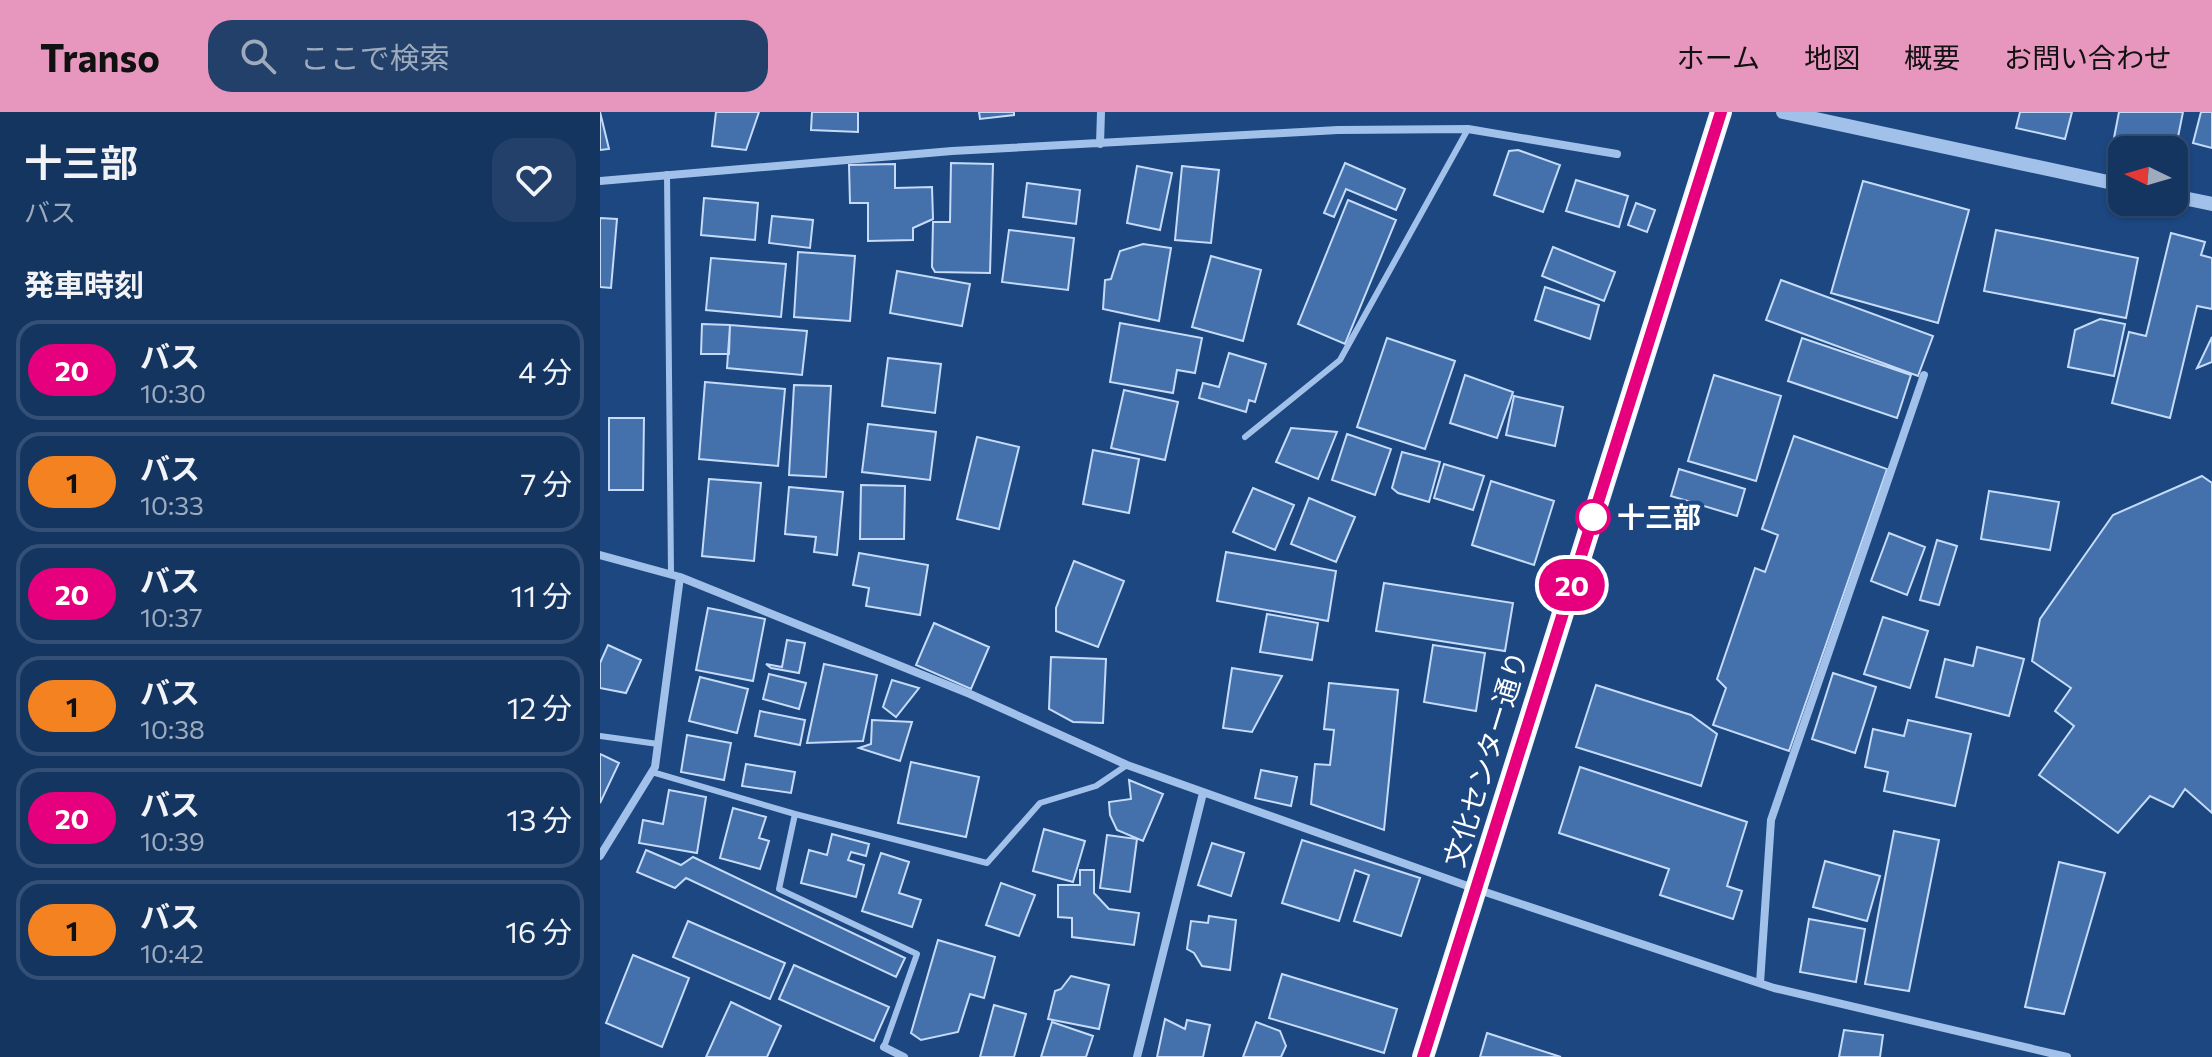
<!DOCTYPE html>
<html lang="ja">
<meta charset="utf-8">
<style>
:root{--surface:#153561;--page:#22406a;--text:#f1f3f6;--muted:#9dabbd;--line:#345076;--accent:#e797bd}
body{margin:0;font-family:Commissioner,"Noto Sans JP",sans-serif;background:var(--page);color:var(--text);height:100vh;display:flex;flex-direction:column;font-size:30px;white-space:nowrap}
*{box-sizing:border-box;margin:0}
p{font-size:26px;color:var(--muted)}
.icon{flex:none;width:44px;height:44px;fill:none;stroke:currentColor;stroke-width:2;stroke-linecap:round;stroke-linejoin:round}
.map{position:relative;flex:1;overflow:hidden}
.panel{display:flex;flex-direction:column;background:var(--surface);width:600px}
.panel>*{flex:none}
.badge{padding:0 16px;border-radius:26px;font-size:28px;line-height:52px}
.needle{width:52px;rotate:275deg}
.tools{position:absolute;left:1508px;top:24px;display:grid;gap:16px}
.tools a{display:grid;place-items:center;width:80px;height:80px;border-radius:16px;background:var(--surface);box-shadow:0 2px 6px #0004,0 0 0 2px var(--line);font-size:40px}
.map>.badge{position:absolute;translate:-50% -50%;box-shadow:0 0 0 4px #fff}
h2{padding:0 24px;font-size:30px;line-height:72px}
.round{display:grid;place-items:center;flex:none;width:84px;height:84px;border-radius:24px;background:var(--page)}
.headline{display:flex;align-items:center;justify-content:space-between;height:136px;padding:0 24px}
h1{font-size:38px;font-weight:700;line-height:60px}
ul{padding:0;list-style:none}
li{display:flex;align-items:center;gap:24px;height:100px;margin:0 16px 12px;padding:0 8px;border:4px solid var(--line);border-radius:24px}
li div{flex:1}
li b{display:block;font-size:30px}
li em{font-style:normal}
li .badge{min-width:88px;font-weight:700;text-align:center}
header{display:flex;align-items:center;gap:48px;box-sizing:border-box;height:112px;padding:0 40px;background:var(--accent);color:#111}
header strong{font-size:38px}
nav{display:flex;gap:44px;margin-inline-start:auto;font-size:28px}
.search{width:560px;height:72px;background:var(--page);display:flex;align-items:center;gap:20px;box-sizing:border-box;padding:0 28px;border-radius:24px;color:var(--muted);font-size:30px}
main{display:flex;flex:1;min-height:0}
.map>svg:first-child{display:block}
.building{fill:#4471ab;stroke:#c5dbf7;stroke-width:2}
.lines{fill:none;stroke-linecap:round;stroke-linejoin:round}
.service{stroke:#a1c1ea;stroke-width:6}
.minor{stroke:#a1c1ea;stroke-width:8}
.tertiary{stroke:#a1c1ea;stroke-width:14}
.trunk{stroke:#f2f6fe;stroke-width:22}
.line-casing{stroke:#fff;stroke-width:18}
.line{stroke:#e6007e;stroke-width:12}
.stop-dot{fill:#fff;stroke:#e6007e;stroke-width:4}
.labels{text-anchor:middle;stroke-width:8;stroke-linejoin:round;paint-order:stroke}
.stop-label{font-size:28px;font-weight:bold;fill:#fff;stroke:#1c4781;text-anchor:start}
.street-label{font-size:28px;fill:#fff;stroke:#1c4781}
</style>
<header>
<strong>Transo</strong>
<div class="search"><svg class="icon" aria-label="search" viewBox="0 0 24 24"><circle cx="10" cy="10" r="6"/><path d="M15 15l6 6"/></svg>ここで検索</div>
<nav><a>ホーム</a><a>地図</a><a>概要</a><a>お問い合わせ</a></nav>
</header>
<main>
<section class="panel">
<div class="headline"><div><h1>十三部</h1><p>バス</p></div><a class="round"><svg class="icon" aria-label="heart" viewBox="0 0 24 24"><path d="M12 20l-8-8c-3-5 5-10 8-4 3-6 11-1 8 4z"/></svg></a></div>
<h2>発車時刻</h2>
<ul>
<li><span class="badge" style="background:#e6007e;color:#fff">20</span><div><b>バス</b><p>10:30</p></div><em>4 分</em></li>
<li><span class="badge" style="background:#f58220;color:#111">1</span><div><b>バス</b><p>10:33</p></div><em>7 分</em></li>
<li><span class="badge" style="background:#e6007e;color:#fff">20</span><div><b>バス</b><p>10:37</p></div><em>11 分</em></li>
<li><span class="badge" style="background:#f58220;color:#111">1</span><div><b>バス</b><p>10:38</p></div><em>12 分</em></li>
<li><span class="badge" style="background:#e6007e;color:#fff">20</span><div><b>バス</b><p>10:39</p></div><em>13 分</em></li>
<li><span class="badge" style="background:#f58220;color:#111">1</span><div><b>バス</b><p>10:42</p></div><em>16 分</em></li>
</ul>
</section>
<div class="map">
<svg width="1612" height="945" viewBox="0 0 1612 945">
<rect width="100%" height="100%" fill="#1c4781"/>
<path class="building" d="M0,0L9,37L0,38Z
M116,0H159L146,38L112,34Z
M212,0H258V20L211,18Z
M379,0H414V3L380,7Z
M1420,0H1472L1465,27L1416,16Z
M1519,0H1583L1574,45V38L1512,36Z
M1601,0H1612V36L1593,31Z
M918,38L960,53L943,100L894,83L909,39Z
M351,51L393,52L390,161L335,160L332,155L333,110H350Z
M745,51L805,77L796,98L746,77L734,105L724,101Z
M295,52V76L332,75L333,107L313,116V128L268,129V91H250L249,53Z
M537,54L572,61L560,118L527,111Z
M582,54L619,58L611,131L575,128Z
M976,68L1028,84L1019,115L966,99Z
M1263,69L1369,98L1338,211L1231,181Z
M427,71L480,78L476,112L423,105Z
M104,86L158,91L155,128L101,123Z
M748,88L796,108L745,232L698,212Z
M1036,91L1055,98L1047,120L1028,113Z
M172,104L213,108L210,136L169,131Z
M0,106L17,107L11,176L0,175Z
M409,118L474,126L468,178L402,170Z
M1396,118L1538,146L1526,206L1384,179Z
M1571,121L1605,130L1601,143L1612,146V197L1597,194L1570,306L1512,291L1529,220L1546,224Z
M543,132L571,136L559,209L503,197L505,168L511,167L520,139Z
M953,135L1015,160L1004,189L942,164Z
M198,140L255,144L250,209L194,205Z
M611,144L661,158L643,229L592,215Z
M111,146L186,152L181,205L106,198Z
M297,159L370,172L362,214L290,201Z
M1181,168L1333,224L1318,264L1166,208Z
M945,175L999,193L990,227L935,208Z
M1500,207L1525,212L1514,264L1468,255L1475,218Z
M520,211L602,226L595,261L577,258L573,281L510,270Z
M102,212L130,213L129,242H101Z
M130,213L207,219L202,263L127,256Z
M1612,225V250L1597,256Z
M787,226L855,249L825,337L757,315Z
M1202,226L1311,263L1297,306L1188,269Z
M629,241L666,252L655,290L649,288L646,300L599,286L603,271L619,275Z
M288,246L341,252L335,301L282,294Z
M865,263L913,280L897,326L850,311Z
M1114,263L1181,284L1156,369L1088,349Z
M105,270L185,277L178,354L99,347Z
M194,273L231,274L226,365L189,363Z
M524,278L578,290L565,348L511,336Z
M914,284L963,295L955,334L906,323Z
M9,306H44L43,378H9Z
M268,312L336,320L330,368L262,360Z
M691,316L737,320L718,367L676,350Z
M747,322L791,337L775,383L732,368Z
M1194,324L1287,357L1189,639L1113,613L1126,576L1117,567L1155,456L1165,460L1178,423L1162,417Z
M377,325L419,335L399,417L357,407Z
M493,338L539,347L529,401L483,392Z
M802,340L840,350L829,390L798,381L792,376Z
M844,352L884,364L873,398L834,386Z
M1079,357L1145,377L1137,404L1071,384Z
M1602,364L1612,371V701L1585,677L1573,695L1550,684L1518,721L1439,663L1474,614L1455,599L1471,576L1432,549L1440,507L1513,403Z
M109,367L161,371L154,449L102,444Z
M891,369L954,389L934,453L872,433Z
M261,373L305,374L304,427H260Z
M189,375L243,380L237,443L214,440L216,425L185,422Z
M653,376L694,393L675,438L633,420Z
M1389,379L1459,390L1450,438L1381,427Z
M709,386L755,405L736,450L691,432Z
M1289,421L1325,435L1307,483L1271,469Z
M1337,428L1357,434L1339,493L1320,488Z
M626,440L736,459L728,509L617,489Z
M259,441L328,453L320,503L266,494L269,476L253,473Z
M474,449L524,469L498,535L456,519V496Z
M784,471L913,491L905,539L776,519Z
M108,496L165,507L153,569L96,558Z
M667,502L718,511L712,548L660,540Z
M1283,505L1328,519L1310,576L1264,562Z
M334,511L389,535L371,577L316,553Z
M187,528L205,531L199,561L171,556L166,552L182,555Z
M8,533L41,548L26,581L0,576V551Z
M833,533L885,541L876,599L824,590Z
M1377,535L1424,547L1409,604L1336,585L1345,547L1373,554Z
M451,545L506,547L503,611L473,610L449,597Z
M224,552L277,563L263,629L207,631Z
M632,556L682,564L652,620L623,616Z
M1233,561L1276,575L1255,641L1212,627Z
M169,562L206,571L199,597L163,587Z
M100,565L148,577L137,621L89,609Z
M292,568L319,576L296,605L283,595Z
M729,571L798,578L784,718L711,692L715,652L730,653L734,618L724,617Z
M996,573L1091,603L1117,622L1101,674L976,635Z
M160,599L205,608L200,633L155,624Z
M272,608L312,610L300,649L259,636L271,632Z
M1308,608L1371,622L1355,694L1284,679L1288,660L1265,655L1273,617L1304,624Z
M87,623L131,631L124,668L81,660Z
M0,642L19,651L0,691Z
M311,650L379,665L366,725L298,711Z
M146,652L195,660L191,681L142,674Z
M980,655L1147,710L1127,774L1142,779L1133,807L1060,783L1069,757L959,721Z
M661,658L697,665L691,694L655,686Z
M529,668L563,682L543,729L517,718L510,703L509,690L531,687Z
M69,678L106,685L97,741L39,731L43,708L63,712Z
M133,696L166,705L159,726L169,729L160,757L120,746Z
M444,717L485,729L473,770L433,759Z
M1294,719L1339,728L1309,879L1265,872Z
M232,722L269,732L266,744L251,740L248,748L264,753L256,785L201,771L209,738L227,743Z
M507,723L537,727L530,780L500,776Z
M702,728L820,766L801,824L754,809L769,763L755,758L739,809L682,791Z
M612,731L644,741L631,784L598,773Z
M46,738L81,753L93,745L305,846L296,865L86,766L75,776L37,760Z
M281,741L309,750L299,781L321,788L312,815L262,799Z
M1225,749L1280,764L1267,809L1213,795Z
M1459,750L1505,761L1464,902L1425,895Z
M480,758H494V781L509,797L539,801L534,833L472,825V806L458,805V773H480Z
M401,771L435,783L419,824L386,813Z
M609,804L636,808L630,858L602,854L594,841L587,837L591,809L608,811Z
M1209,807L1265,817L1256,870L1200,860Z
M88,809L185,851L170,887L73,845Z
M338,828L395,845L384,886L370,882L358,920L321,928L311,921Z
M33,843L89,866L62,935L6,911Z
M194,853L289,895L274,929L179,887Z
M682,862L797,897L784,941L669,906Z
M471,864L509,873L499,917L448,907L455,879L461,877Z
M131,890L181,914L167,945H106Z
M394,893L426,902L414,945H380Z
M565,907L585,917L587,908L610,913L603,945H557Z
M452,910L493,924L486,945H441Z
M656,910L680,919L686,934L681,945H643Z
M1244,918L1283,923L1280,945H1239Z
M887,921L961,945H880Z"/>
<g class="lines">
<path class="service" d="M67,62L71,462
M645,325L740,248L868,17
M0,624L58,632
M52,660L195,702L387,751L440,691L496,674L527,653
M195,702L179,777L317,842L284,935"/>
<path class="minor" d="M500,32L501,0
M0,69L352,39L738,18L868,17L1017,42
M0,443L80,465L370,582L527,653L876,777L1174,876L1467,945
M0,744L55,655L80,465
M1160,871L1171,708L1324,263
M284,935L304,945
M537,945L603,681"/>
<path class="tertiary" d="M1183,0L1522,73
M1574,84L1612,92"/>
<path class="trunk" d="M823,945L1121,0"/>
</g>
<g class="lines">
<g class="line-casing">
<path id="line" d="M823,945L1121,0"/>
</g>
<use href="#line" class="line"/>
</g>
<circle class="stop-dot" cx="993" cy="405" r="16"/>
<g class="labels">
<g class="stop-label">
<text x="1017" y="415">十三部</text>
</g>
<g class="street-label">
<text transform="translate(886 647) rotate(-73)" y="10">文化センター通り</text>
</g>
</g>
</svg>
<div class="tools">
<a><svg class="needle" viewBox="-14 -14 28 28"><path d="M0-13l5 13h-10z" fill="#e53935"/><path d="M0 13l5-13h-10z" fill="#9dabbd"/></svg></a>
</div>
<b class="badge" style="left:972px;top:473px;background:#e6007e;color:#fff">20</b>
</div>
</main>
